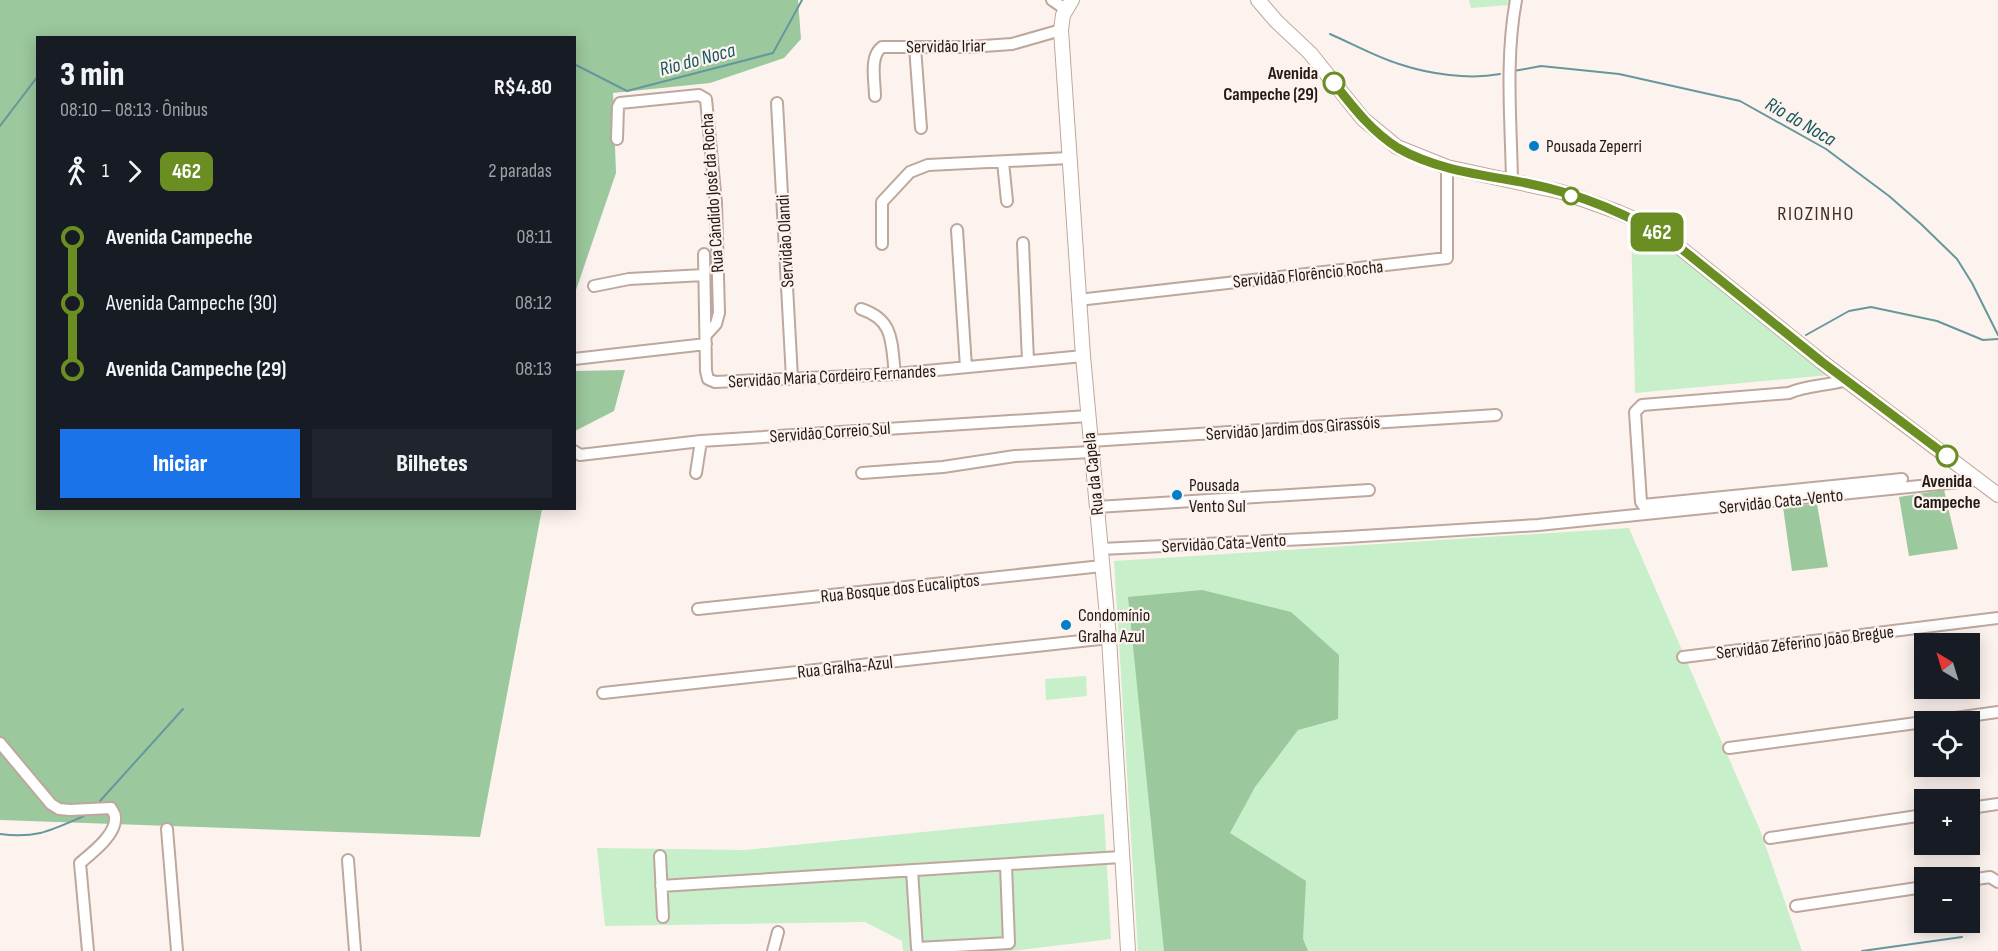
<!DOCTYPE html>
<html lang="pt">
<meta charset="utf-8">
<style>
:root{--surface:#171b24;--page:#20242c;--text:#f1f3f6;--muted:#9ea1a6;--accent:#1a73e8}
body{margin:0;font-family:"Sofia Sans Condensed",sans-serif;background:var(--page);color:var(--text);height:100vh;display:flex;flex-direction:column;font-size:22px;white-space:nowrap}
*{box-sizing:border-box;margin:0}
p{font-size:20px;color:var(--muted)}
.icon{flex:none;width:33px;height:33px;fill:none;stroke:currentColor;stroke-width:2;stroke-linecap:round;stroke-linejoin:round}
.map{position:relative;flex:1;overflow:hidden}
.details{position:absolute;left:36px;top:36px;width:540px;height:474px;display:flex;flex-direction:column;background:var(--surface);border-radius:0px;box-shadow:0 3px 15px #0003}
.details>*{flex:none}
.badge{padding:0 12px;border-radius:9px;font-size:21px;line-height:39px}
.needle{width:39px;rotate:322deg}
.controls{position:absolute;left:1914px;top:633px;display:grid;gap:12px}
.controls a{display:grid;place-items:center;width:66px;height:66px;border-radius:0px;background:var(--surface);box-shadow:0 3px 15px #0003;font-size:30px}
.map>.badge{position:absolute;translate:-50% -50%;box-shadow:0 0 0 3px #fff}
.legs{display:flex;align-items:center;gap:9px;height:66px;padding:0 24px;font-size:20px}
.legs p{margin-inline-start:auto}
.overview{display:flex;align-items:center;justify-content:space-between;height:102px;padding:0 24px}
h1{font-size:33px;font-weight:800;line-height:45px}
.button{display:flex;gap:12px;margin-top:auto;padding:12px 24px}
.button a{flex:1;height:69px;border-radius:0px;background:var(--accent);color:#fff;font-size:24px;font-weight:800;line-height:69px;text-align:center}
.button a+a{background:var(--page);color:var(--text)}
ul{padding:0 24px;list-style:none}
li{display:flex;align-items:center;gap:21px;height:66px;font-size:22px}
li i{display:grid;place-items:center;width:9px;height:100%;margin:0 8px;background:currentColor}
li i::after{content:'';width:15px;height:15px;margin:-8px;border:4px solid;border-radius:50%;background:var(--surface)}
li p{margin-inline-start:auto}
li:first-child i{background:linear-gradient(#0000 50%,currentColor 0)}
li:last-child i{background:linear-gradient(currentColor 50%,#0000 0)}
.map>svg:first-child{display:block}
.green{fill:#c7efc9}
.forest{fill:#9cc89e}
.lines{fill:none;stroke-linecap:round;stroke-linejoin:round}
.stream{stroke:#66979d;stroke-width:2}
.minor-casing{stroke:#bea79c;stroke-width:14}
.major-casing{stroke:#bea79c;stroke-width:16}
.minor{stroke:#fff;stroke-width:10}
.major{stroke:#fff;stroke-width:14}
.line-1-casing{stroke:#fff;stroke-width:14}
.line-1{stroke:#6b8e23;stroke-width:9}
.stop-1-dot{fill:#fff;stroke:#6b8e23;stroke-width:3}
.poi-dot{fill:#007ec6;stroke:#fdf3ee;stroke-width:2}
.labels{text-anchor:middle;stroke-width:4.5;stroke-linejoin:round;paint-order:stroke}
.street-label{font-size:18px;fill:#231a16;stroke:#fdf3ee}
.stop-label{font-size:18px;font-weight:bold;fill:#231a16;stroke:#fdf3ee;text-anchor:end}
.poi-label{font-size:18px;fill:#231a16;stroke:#fdf3ee;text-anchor:start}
.water-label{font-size:20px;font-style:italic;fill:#195860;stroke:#fdf3ee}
.neighbourhood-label{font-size:20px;letter-spacing:1.5px;fill:#412e25;stroke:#fdf3ee}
</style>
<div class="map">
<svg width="1998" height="951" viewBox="0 0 1998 951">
<rect width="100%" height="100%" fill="#fdf3ee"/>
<path class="green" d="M1469,0H1510L1509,5L1471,8Z
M1631,225L1663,242L1829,375L1635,393Z
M1629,528L1760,830L1802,951H1138L1114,561Z
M1086,676L1087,696L1046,700L1045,679Z
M1104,814L1111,939L1012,951H903L902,941L865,922L605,926L597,848L745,850Z"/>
<path class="forest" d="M0,0H798L801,39L784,58L710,83L613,93L616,173L575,293L574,38H38V508L542,509L480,837L0,820Z
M625,370L614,411L575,431V371Z
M1944,490L1958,549L1909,556L1899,497Z
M1817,504L1828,567L1792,571L1783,507Z
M1202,590L1291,612L1339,655L1338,719L1298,730L1255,787L1230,833L1306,881L1303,939L1308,951H1164L1128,597Z"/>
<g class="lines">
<path class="stream" d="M1330,34C1353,44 1376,57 1399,64C1429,74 1469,80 1500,74
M574,64L627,91L773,53L802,0
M1514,71L1541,66L1619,74L1740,101L1826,149L1889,196L1921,224L1957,259L1972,283L1998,335
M0,126L38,76
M1806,335L1849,311L1871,307L1937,321L1983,340L1998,339
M100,801L183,709
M0,834C36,839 52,830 84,816
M1862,951L1962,937"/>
<g class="minor-casing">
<path id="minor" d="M1052,0L1065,9
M915,47L921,128
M875,96C875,82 869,56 882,47H969L1012,44L1061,30
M777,103L792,378
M617,139L618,107L620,103L699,95L706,99L716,203L719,313L716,324L706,335
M1003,162L1007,201
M1512,181C1511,121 1505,59 1516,0
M957,230L966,367
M1023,243L1028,361
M882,244V202L910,172L928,165L1069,158
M704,254L706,371L708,379L715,382L895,374L1083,356
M594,286L629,279L704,275
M1078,300L1447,258V167
M861,309C895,320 891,343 895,374
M574,359L706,344
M1846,380C1827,386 1807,385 1789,393L1642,405L1635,412L1641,502L1643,505L1902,479
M1090,441L1496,415
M574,451L580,455L701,441L1088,416
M696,473L701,441
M862,473L943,467L1015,456L1091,452
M1097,507L1369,490
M1101,549L1347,537L1538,525L1978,480
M698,609L1102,566
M1683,657L1998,618
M603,693L1109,638
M1927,722L1998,712
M0,743L51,804L59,809L70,810L111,808C112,811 115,813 115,817C117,834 92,853 80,863L88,951
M1729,748L1924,722
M1970,808L1998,804
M167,829L177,951
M1770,838L1924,815
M660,856L663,917
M348,860L355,951
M912,870L917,948L1009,943L1006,865
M1970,880L1990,877L1998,882
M661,886L1121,857
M1796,906L1924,887
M773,951L778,932"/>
</g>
<g class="major-casing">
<path id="major" d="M1072,0L1063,15L1061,30L1083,356L1109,638L1128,951
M1258,0L1276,21L1310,53L1363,119L1397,147L1447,167L1562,192L1618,212L1643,223L1678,246L1822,362L1998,495"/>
</g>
<use href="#minor" class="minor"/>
<use href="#major" class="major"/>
</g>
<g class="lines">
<g class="line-1-casing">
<path id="line-1" d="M1334,83C1353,107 1371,131 1398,148C1436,170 1483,175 1526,183C1581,194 1632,215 1678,246L1822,362L1947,456"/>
</g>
<use href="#line-1" class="line-1"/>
</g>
<g class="stop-1-dot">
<circle cx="1334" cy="83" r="10"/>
<circle cx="1571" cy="196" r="8"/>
<circle cx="1947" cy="456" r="10"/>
</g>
<g class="poi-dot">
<circle cx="1534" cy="146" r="6"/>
<circle cx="1177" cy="495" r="6"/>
<circle cx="1066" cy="625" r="6"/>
</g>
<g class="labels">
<g class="street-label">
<text transform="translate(946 46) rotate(-1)" y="6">Servidão Iriar</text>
<text transform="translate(712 193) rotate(-94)" y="6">Rua Cândido José da Rocha</text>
<text transform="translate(785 241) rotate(-93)" y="6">Servidão Olandi</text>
<text transform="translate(1308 274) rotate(-6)" y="6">Servidão Florêncio Rocha</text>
<text transform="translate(832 376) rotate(-3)" y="6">Servidão Maria Cordeiro Fernandes</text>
<text transform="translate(1293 428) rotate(-4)" y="6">Servidão Jardim dos Girassóis</text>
<text transform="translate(830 432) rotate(-4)" y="6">Servidão Correio Sul</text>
<text transform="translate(1093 474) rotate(-96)" y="6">Rua da Capela</text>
<text transform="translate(1781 501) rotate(-6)" y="6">Servidão Cata-Vento</text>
<text transform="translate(1224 543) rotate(-3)" y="6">Servidão Cata-Vento</text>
<text transform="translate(900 588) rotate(-6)" y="6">Rua Bosque dos Eucaliptos</text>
<text transform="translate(1805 642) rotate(-7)" y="6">Servidão Zeferino João Bregue</text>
<text transform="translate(845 667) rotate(-6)" y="6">Rua Gralha-Azul</text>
</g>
<g class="stop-label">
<text x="1318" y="79">Avenida<tspan x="1318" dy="21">Campeche (29)</tspan></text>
<text x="1947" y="487" text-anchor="middle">Avenida<tspan x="1947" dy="21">Campeche</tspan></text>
</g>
<g class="poi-label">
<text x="1546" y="152">Pousada Zeperri</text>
<text x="1189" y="491">Pousada<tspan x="1189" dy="21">Vento Sul</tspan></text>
<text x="1078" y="621">Condomínio<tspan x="1078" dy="21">Gralha Azul</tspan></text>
</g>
<g class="water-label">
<text transform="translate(697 59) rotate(-15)" y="7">Rio do Noca</text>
<text transform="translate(1801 121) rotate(30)" y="7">Rio do Noca</text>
</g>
<g class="neighbourhood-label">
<text x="1816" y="220">RIOZINHO</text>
</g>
</g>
</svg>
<div class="controls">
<a><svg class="needle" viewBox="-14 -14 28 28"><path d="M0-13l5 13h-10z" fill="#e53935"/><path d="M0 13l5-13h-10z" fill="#9ea1a6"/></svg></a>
<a><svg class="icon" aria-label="locate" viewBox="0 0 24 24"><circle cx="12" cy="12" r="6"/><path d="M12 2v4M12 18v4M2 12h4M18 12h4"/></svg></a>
<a>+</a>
<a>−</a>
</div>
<b class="badge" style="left:1657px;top:232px;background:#6b8e23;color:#fff">462</b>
<section class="details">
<div class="overview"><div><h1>3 min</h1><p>08:10 – 08:13 · Ônibus</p></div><b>R$4.80</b></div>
<div class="legs"><svg class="icon" aria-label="walk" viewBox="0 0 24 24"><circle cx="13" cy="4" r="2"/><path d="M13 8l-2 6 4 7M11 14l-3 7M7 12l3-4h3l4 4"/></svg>1<svg class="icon" aria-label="forward" viewBox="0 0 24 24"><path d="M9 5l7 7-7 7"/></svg><b class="badge" style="background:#6b8e23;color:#fff">462</b><p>2 paradas</p></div>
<ul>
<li><i style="color:#6b8e23"></i><b>Avenida Campeche</b><p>08:11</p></li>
<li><i style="color:#6b8e23"></i><span>Avenida Campeche (30)</span><p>08:12</p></li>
<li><i style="color:#6b8e23"></i><b>Avenida Campeche (29)</b><p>08:13</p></li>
</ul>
<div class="button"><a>Iniciar</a><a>Bilhetes</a></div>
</section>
</div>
